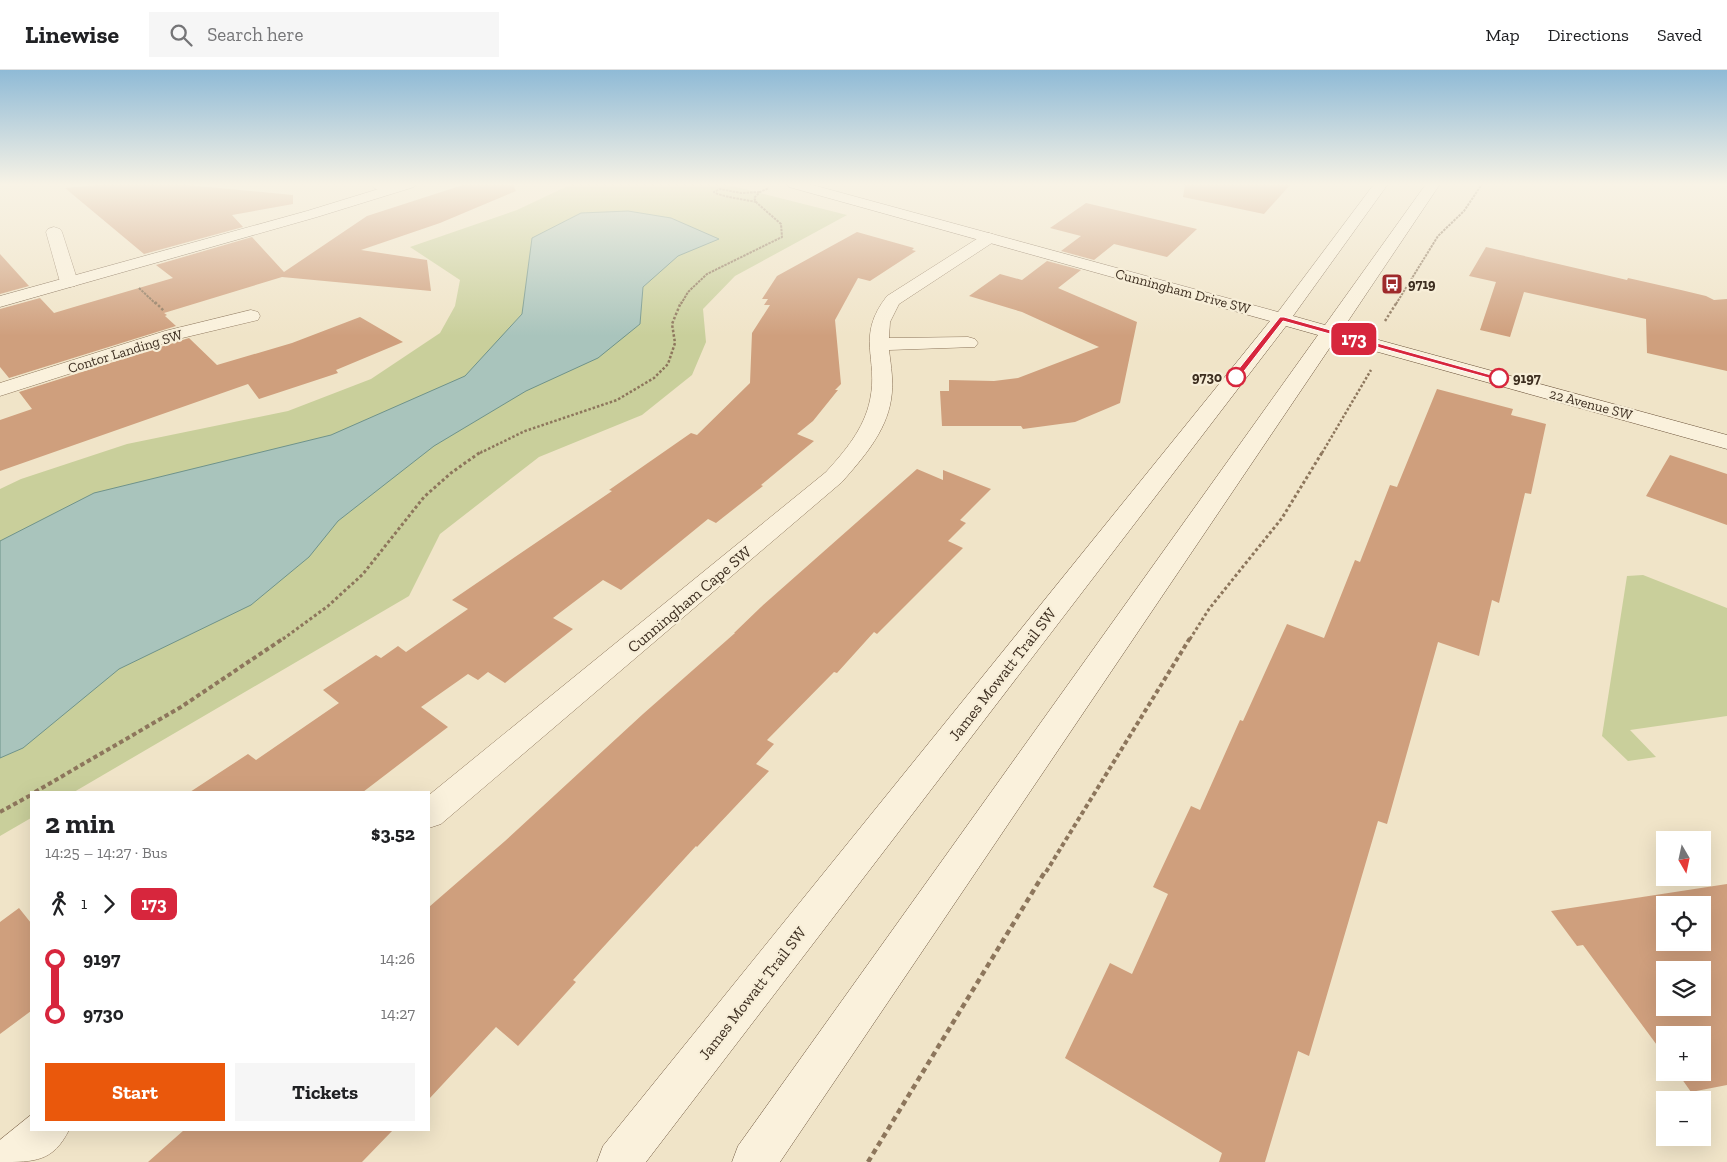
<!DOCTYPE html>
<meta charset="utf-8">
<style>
:root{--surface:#fff;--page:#f6f6f6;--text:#202124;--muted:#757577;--line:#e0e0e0;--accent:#ea580c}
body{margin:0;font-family:"Zilla Slab",serif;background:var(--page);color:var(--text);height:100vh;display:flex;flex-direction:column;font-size:19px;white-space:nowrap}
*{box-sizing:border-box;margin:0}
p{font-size:16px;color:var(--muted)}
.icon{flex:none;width:28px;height:28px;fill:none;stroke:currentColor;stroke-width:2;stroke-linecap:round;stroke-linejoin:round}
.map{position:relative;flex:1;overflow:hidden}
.sheet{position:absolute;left:30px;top:721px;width:400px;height:340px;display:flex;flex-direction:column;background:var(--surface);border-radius:0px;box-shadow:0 5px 20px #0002}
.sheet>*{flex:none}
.badge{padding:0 10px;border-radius:8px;font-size:18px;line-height:32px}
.needle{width:32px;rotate:171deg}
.fabs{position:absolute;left:1656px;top:761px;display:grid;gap:10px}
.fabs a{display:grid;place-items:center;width:55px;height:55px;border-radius:0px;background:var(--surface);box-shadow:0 5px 20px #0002;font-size:25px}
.map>.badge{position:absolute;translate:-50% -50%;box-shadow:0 0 0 2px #fff}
.legs{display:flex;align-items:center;gap:8px;height:55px;padding:0 15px;font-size:16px}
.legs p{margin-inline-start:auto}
.head{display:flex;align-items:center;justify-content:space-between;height:85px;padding:0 15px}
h1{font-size:28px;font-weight:800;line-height:38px}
.button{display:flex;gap:10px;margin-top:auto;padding:10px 15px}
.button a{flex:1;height:58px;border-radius:0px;background:var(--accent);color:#fff;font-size:20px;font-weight:800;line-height:58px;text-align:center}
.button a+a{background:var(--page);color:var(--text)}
ul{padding:0 15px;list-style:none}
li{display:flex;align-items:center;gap:18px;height:55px;font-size:19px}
li i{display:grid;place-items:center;width:8px;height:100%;margin:0 6px;background:currentColor}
li i::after{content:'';width:12px;height:12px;margin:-6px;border:4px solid;border-radius:50%;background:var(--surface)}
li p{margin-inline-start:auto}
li:first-child i{background:linear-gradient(#0000 50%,currentColor 0)}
li:last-child i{background:linear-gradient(currentColor 50%,#0000 0)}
header{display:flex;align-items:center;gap:30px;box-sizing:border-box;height:70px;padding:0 25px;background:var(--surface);border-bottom:1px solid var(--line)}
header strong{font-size:24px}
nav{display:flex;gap:28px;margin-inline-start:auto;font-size:18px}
.search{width:350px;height:45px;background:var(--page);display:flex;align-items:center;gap:12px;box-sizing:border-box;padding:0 18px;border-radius:0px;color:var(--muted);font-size:19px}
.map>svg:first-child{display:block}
.green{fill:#c9cf9b}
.water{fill:#a9c4bc;stroke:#6f938a}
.building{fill:#cf9f7d;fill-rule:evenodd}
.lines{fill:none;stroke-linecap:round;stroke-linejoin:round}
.street-casing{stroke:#8d765c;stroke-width:1}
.secondary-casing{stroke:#6f573f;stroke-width:1}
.path-far4{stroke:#8d765c;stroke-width:2;stroke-dasharray:2.5 1;stroke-linecap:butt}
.path-far3{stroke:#8d765c;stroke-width:2.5;stroke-dasharray:2.5 2;stroke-linecap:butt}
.path-far2{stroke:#8d765c;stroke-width:3;stroke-dasharray:3 2.5;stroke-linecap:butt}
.path-far1{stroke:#8d765c;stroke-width:4;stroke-dasharray:4.5 3;stroke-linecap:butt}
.path{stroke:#8d765c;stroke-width:4.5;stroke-dasharray:5.5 4;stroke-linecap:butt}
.street{fill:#faf1dc;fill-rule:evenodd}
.secondary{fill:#faf1dc;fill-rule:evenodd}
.line-1{fill:#d7263d;stroke:#fff}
.stop-1-dot{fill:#fff;stroke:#d7263d;stroke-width:2.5}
.labels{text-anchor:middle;stroke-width:4.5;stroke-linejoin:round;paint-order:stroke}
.far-poi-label{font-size:14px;font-weight:bold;fill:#3d2e20;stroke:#f7eed8;text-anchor:start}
.far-street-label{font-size:14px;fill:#3d2e20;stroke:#f7eed8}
.far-stop-label{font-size:14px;font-weight:bold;fill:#3d2e20;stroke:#f7eed8;text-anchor:end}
.street-label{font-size:16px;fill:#3d2e20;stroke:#f7eed8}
</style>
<header>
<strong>Linewise</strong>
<div class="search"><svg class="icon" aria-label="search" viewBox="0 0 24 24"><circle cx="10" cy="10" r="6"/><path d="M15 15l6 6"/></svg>Search here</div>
<nav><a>Map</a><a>Directions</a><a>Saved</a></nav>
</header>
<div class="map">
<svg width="1727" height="1092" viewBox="0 0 1727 1092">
<rect width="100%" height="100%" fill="#f0e4c8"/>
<path class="green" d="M572,114H725L847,145L735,206L703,239L706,272L692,305L642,345L539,387L440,464L409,526L74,722H31V748L0,766V419L21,409L127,374L288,341L371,309L440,263L455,236L460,210L410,177L517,140Z
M1643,505L1727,538V646L1630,660L1656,687L1628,691L1602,666L1627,506Z"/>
<path class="water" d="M628,141L671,148L719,169L678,186L643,217L640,254L598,288L526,321L434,376L338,451L309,487L251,535L119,599L23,678L0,688V471L94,423L331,365L465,306L522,244L532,168L581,143Z"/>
<path class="building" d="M108,114H177L293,125V134L232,145L243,157L144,184L65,118Z
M466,114H513L516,121L440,153L361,180L427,190L431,221L282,207L164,243L167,245L165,246L176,256L9,308L0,297V239L40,228L54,243L74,237L173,208L156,195L252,167L284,202L367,146Z
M1185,114H1291L1264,144L1183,127Z
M1086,133L1197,159L1167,187L1114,174L1094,190L1061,181L1081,166L1050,158Z
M857,162L914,178L912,180L916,181L870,211L858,208L835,250L841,314L835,320H838L813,351L797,364L814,371L761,415L763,416L716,453L708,449L621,520L603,510L553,548L573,559L505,613L488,602L478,610L468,604L421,637L448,657L363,722H190L248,684L256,690L339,633L323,620L376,585L381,588L398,576L406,582L468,539L452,530L612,421L609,420L691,363L697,365L750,313L752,263L770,235H764L768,229H762L777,206Z
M1486,177L1627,210L1628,208L1681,220L1706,226L1714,230L1727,229V301L1647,283L1646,249L1524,222L1510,267L1480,260L1496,212L1469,206Z
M0,184L29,216L0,224Z
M1047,191L1081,200L1058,218L1137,252L1120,333L1075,352L1023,359L1021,356H942L940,321H949V310L994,311L1018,308L1099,277L1022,242L969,226L1000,204L1022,210Z
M360,247L403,272L336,300L338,303L259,329L248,314L0,401V350L32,339L19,322L189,268L217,295L292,273Z
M1437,319L1513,339L1511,345L1546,354L1531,424L1525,423L1499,533L1492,530L1479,586L1438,572L1387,754L1378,751L1309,986L1298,981L1265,1092H1219L1222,1083L1065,988L1110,893L1132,904L1168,824L1153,817L1191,736L1200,740L1240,650L1243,651L1287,554L1324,568L1355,490L1360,492L1390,415L1397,417Z
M1670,385L1727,404V455L1646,426Z
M917,399L943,410V400L991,419L960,450L966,453L948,471L963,478L877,564L874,562L837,603L834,602L767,670L774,674L756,694L769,701L697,777L696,776L573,910L576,912L518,976L496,957L429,1029V837L505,771L643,644L735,563H734L761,537Z
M1727,814V1015L1691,1022L1677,1002H1702V965H1665V986L1583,875L1577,876L1551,841ZM1665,835H1702V872H1665ZM1665,900H1702V938H1665Z
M19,838L31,853V941L0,964V852Z
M184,1060H393L362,1092H148Z"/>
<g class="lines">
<g class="street-casing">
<path id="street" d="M370,114C379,113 393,111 399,119L397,122C389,124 375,121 370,114Z
M54,157L60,159L62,162L78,212L75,216L69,217L63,216L60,212L46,162L48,159Z
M989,163L995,165L997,168L995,171L899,234L890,252L889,268L968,267L975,269L978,273L975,277L889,280C891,296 894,313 891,330C886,362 863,388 842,412L441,754L429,758V725L826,402C845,381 864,359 870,330C879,288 855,267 887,226L983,165Z
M251,240L258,242L260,246L258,250L178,269L0,326V313L165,261Z
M31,1045V1060H69C53,1092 35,1092 0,1092V1070Z"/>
</g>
<g class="secondary-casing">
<path id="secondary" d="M395,114H416L414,117L317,147L0,237V226L307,141Z
M787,114H809L1278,242L1374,114H1388L1293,246L1325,255L1426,114H1440L1342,260L1727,365V379L1335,270L780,1092H732L738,1076L1318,265L1286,256L646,1092H597L603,1076L1270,251L789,117Z"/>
</g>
<path class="path-far4" d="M756,132C747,130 718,126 714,122L720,119L741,123L760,122
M139,218L156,234
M681,234L688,222L707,204L782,167L781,154L757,133L754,128L760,122L769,118
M1396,234L1438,166L1464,141L1482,114"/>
<path class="path-far3" d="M155,232L164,241
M1385,251L1397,232
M480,383L525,361L617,330L654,308L668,294L675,273L672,254L681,232
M1322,383L1371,300"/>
<path class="path-far2" d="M283,569L328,536L363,504L424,427L451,403L482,381
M1190,569L1209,539L1282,448L1323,381"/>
<path class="path-far1" d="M35,722L181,637L284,568
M0,742L31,725
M1046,802L1190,568"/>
<path class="path" d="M868,1092L1046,800"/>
<use href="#street" class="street"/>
<use href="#secondary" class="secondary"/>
</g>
<linearGradient id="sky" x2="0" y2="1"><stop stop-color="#8fbad6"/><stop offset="0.43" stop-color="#f8f3e6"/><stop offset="1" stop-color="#f8f3e6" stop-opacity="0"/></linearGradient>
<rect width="1727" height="266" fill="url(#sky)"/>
<path class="line-1" d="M1280,247H1284L1502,308L1496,310L1283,251L1238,309H1233V306Z"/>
<defs>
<g id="bus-square" transform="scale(1.125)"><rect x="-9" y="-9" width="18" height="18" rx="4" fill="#9e2a2b" stroke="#f7eed8"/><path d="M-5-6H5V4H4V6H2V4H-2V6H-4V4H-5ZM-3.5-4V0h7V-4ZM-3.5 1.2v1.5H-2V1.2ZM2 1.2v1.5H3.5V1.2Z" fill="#fff"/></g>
</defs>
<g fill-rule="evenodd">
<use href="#bus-square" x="1392" y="214"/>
</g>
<g class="stop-1-dot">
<circle cx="1236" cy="307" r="9"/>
<circle cx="1499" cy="308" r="9"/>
</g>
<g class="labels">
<g class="far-poi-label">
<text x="1408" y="219">9719</text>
</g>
<g class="far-street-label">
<text transform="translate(1183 221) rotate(15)" y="5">Cunningham Drive SW</text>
<text transform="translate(125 281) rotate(-17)" y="5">Contor Landing SW</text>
<text transform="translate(1591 334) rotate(15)" y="5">22 Avenue SW</text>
</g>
<g class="far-stop-label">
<text x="1222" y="312">9730</text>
<text x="1513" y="313" text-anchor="start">9197</text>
</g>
<g class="street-label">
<text transform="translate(689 529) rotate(-40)" y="6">Cunningham Cape SW</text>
<text transform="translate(1002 604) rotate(-52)" y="6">James Mowatt Trail SW</text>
<text transform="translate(752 923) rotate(-52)" y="6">James Mowatt Trail SW</text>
</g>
</g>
</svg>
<div class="fabs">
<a><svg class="needle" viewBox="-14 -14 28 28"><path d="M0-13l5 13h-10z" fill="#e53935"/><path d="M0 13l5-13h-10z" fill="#757577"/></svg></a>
<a><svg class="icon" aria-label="locate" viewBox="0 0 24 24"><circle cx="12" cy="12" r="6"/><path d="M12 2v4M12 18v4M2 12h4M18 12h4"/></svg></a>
<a><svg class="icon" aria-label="layers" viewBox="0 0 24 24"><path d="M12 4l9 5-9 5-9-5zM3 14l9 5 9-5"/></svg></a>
<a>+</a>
<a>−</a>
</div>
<b class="badge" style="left:1354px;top:269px;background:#d7263d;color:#fff">173</b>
<section class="sheet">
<div class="head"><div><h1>2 min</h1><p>14:25 – 14:27 · Bus</p></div><b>$3.52</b></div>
<div class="legs"><svg class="icon" aria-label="walk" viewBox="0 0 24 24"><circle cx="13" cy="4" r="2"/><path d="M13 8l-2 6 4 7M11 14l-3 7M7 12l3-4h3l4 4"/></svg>1<svg class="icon" aria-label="forward" viewBox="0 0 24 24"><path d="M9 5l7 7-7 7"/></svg><b class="badge" style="background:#d7263d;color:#fff">173</b></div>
<ul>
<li><i style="color:#d7263d"></i><b>9197</b><p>14:26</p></li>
<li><i style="color:#d7263d"></i><b>9730</b><p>14:27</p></li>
</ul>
<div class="button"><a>Start</a><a>Tickets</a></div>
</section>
</div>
